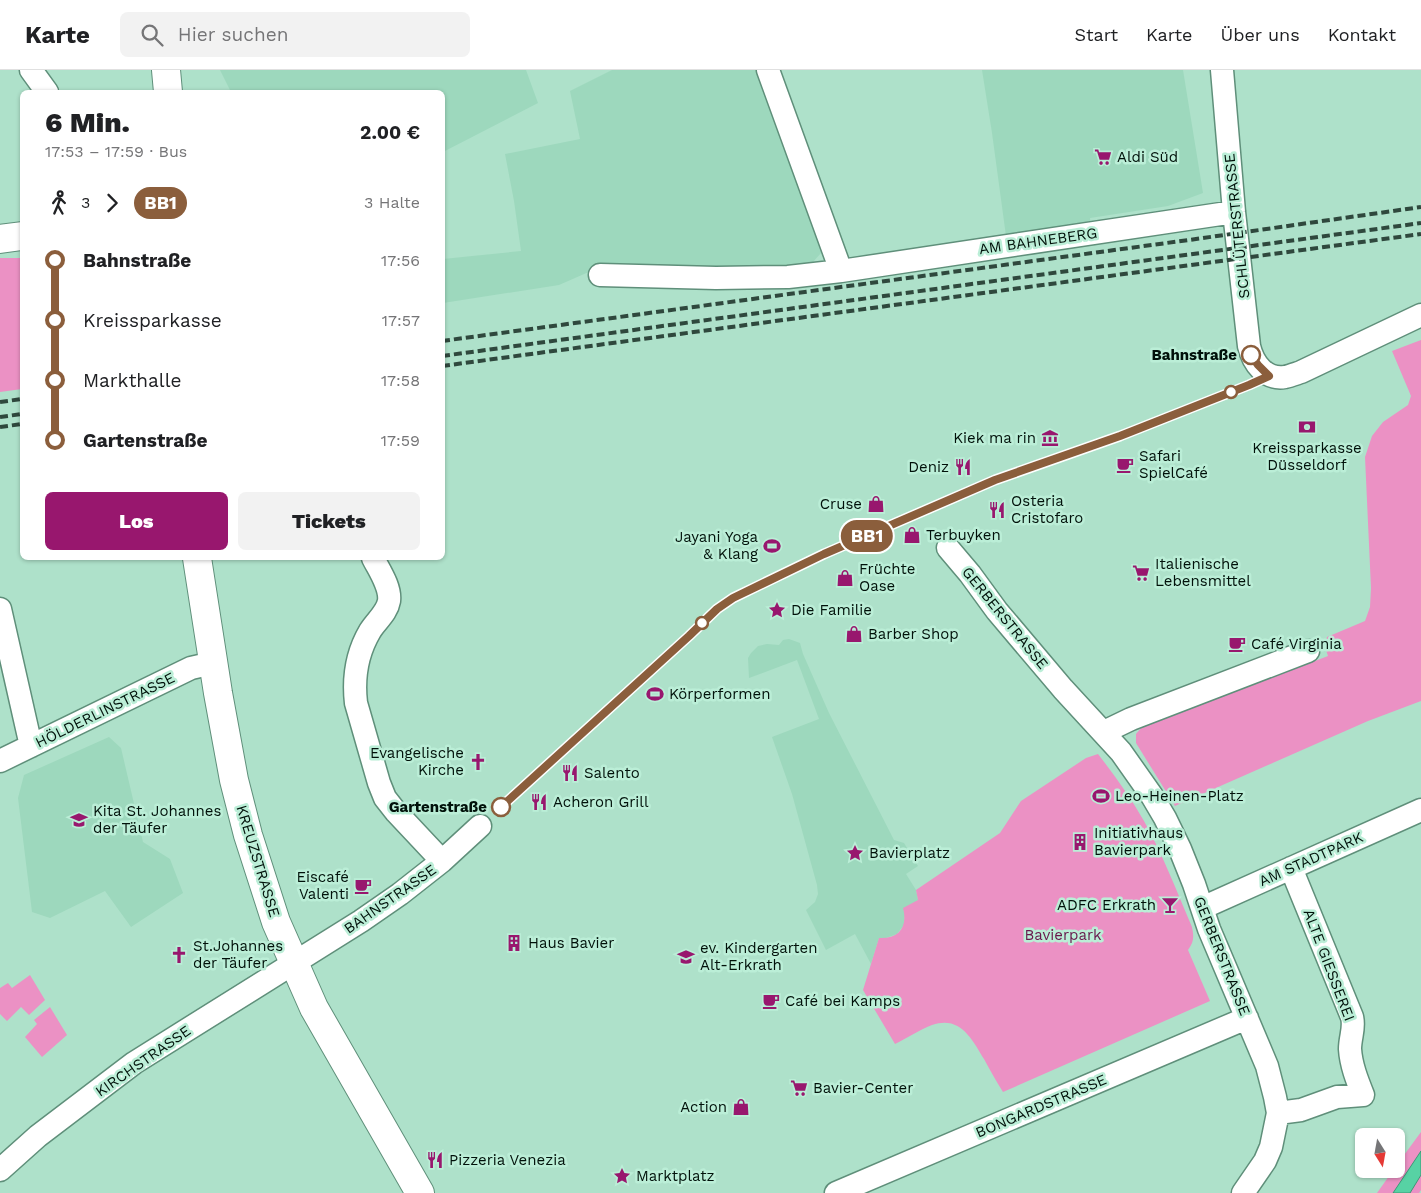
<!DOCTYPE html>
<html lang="de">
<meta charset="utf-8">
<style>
:root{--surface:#fff;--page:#f2f2f2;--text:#202124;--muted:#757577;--line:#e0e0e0;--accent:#98176e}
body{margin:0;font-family:"Work Sans",sans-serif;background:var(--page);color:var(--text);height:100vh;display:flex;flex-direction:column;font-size:19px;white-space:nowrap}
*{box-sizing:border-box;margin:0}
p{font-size:16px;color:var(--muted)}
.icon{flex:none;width:28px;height:28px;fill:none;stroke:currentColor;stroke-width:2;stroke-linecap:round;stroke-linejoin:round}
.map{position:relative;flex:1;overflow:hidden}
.panel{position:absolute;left:20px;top:20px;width:425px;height:470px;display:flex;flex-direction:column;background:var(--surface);border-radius:8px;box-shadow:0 1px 4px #0004}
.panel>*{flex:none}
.badge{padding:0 10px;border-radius:16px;font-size:18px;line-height:32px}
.needle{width:32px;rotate:169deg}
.fabs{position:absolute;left:1355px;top:1058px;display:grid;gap:10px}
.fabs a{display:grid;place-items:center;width:50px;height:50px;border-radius:8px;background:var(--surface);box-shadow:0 1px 4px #0004;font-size:25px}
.map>.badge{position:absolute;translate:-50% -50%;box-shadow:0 0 0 2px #fff}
.legs{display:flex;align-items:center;gap:8px;height:55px;padding:0 25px;font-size:16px}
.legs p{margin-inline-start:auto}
.head{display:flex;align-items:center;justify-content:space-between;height:85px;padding:0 25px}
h1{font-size:28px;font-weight:800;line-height:38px}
.action{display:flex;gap:10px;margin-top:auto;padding:10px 25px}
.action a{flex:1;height:58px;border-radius:8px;background:var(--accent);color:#fff;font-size:20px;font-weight:800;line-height:58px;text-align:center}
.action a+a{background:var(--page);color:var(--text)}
ul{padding:0 25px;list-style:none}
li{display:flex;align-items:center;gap:18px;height:60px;font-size:19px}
li i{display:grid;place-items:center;width:8px;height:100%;margin:0 6px;background:currentColor}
li i::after{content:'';width:12px;height:12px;margin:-6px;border:4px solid;border-radius:50%;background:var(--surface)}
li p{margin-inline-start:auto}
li:first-child i{background:linear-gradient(#0000 50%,currentColor 0)}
li:last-child i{background:linear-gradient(currentColor 50%,#0000 0)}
header{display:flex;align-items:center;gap:30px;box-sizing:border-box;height:70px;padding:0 25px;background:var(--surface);border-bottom:1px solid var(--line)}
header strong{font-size:24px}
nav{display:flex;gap:28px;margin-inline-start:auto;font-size:18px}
.search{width:350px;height:45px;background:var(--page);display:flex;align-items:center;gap:12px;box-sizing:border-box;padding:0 18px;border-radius:8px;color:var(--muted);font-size:19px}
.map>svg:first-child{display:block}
.built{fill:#9dd8bd}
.green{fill:#eb91c4}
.water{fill:#57d2a4;stroke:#3d9876}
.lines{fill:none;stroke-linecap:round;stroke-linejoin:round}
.minor-casing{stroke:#5f8f7a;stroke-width:25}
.major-casing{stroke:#5f8f7a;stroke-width:30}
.minor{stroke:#fff;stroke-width:22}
.major{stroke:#fff;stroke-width:28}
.rail{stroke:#2f483d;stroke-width:4;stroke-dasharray:8 4;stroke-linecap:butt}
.line-1-casing{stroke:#fff;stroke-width:11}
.line-1{stroke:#8b5e3c;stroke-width:8}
.stop-1-dot{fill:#fff;stroke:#8b5e3c;stroke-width:2.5}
.labels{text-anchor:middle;stroke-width:5;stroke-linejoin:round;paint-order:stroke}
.poi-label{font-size:15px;fill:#01110a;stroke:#bbeed7;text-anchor:start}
.street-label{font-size:15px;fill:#01110a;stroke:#bbeed7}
.stop-label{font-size:15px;font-weight:bold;fill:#01110a;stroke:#bbeed7;text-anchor:end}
.park-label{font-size:15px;fill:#68174c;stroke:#bbeed7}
</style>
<header>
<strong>Karte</strong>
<div class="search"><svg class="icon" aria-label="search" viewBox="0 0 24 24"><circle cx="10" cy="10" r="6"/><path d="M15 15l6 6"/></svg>Hier suchen</div>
<nav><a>Start</a><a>Karte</a><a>Über uns</a><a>Kontakt</a></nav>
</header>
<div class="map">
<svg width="1421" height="1123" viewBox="0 0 1421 1123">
<rect width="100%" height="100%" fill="#aee1ca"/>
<path class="built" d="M220,0H526L538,33L443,82L442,22H231Z
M612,0H758L820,175L821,183L813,192L784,198L702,199L607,194L559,215L443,233V189L521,181L514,131L505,84L580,69L570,21Z
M982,0H1183L1203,123L1168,136L1090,148L1091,157L1006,166L992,63Z
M789,569L800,573L803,584L829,643L894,770L904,773L918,796L906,804L916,820L918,830L905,844L904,855L897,864L886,868H879L871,894L855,864L826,880L806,840L815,832L818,824L817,815L792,724L772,667L819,649L797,590L749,608L748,588L751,583L758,576L767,574L779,575L783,570Z
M109,667L121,678L143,772L170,789L183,823L131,857L105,821L50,848L32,842L18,728L24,705Z"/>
<path class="green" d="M0,188H22V319L0,322Z
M1421,270V631L1368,651L1175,736L1136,673V664L1142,657L1328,586L1325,577L1327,567L1365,551L1370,537L1371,518L1365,387L1372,366L1383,352L1408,335L1411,326L1392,281Z
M1098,684C1115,706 1131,728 1144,751C1163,785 1177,822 1192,857C1194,867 1194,872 1188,880L1210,931L1003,1022C996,1011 990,1000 984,989C972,969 960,945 932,955C919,960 907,968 895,974L863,920L879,868C899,869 908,857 903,838L918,830L916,820L1000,763L1021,731L1086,688Z
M30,905L45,930L29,945L21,937L7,951L0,944V918L8,913L12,918Z
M50,937L67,965L42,987L25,967L37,954L34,950Z
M1421,1062V1120L1419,1123H1377L1394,1099H1396V1096Z"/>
<path class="water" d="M1421,1081V1105L1410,1123H1393Z"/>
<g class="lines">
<g class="minor-casing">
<path id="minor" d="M31,0L47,22
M768,0L841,201
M1222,0L1234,142L1249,276C1253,293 1265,310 1285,307C1290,306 1295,304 1301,302L1421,245
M600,205L716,208L788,207L841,201L1234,142
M948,478L970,504L997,541L1063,619L1121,682L1152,726L1165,748L1180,779L1194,814L1209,859L1267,996L1275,1027L1278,1043L1271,1077L1265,1091L1243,1123
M373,488C379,500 391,517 389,531C387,543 376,551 370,561C357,583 353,607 356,633L379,713L385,728L396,742L442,791
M0,539L31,676
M1104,662L1131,649L1308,581
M0,691L191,598L213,593
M1202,838L1421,740
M1278,1043L1301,1040L1337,1027L1363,1025C1357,1010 1351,995 1350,979C1350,967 1355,958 1352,947L1291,798
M0,1100L38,1066L134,993L361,851L400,824L442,791L480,756
M836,1123L1247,948"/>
</g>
<g class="major-casing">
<path id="major" d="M166,0L168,22
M0,169L22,166
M197,488L218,623L234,710L248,765L276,852L314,938L420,1123"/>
</g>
<use href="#minor" class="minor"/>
<use href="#major" class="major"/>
<path class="rail" d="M442,271L1196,169L1421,137
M442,286L1421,153
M442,296L1421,164
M0,332L22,329
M0,347L22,344
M0,357L22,354"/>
</g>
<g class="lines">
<g class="line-1-casing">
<path id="line-1" d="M501,737L689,566L717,539L733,528L824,484L995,410L1120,366L1249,315L1269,306L1258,295L1251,285"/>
</g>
<use href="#line-1" class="line-1"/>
</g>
<defs>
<g id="supermarket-bare" transform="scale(1.35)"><path d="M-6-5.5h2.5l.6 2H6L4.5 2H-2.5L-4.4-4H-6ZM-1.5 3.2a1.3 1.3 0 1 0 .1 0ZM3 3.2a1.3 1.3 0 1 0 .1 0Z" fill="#98176e" stroke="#bbeed7" stroke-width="2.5" paint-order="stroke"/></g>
<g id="bank-bare" transform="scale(1.35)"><path d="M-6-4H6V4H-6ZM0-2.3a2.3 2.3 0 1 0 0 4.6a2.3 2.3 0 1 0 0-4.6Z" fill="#98176e" stroke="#bbeed7" stroke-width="2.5" paint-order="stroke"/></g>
<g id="museum-bare" transform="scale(1.35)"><path d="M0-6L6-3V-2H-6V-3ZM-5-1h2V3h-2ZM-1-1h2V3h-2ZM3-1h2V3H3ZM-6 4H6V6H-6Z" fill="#98176e" stroke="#bbeed7" stroke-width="2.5" paint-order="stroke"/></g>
<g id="cafe-bare" transform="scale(1.35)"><path d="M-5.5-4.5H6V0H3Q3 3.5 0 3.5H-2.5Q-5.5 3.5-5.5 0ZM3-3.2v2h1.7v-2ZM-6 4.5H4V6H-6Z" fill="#98176e" stroke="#bbeed7" stroke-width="2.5" paint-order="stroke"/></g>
<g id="restaurant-bare" transform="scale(1.35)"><path d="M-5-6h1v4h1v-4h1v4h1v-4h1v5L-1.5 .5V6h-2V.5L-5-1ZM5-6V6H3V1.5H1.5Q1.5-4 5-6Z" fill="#98176e" stroke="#bbeed7" stroke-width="2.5" paint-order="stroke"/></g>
<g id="shop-bare" transform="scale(1.35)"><path d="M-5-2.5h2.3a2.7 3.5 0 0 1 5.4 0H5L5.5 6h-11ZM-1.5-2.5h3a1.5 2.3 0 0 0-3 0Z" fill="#98176e" stroke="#bbeed7" stroke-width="2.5" paint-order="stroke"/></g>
<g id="stadium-bare" transform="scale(1.35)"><path d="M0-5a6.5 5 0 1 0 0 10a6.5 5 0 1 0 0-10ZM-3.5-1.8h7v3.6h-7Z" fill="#98176e" stroke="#bbeed7" stroke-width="2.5" paint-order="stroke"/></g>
<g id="sight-bare" transform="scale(1.35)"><path d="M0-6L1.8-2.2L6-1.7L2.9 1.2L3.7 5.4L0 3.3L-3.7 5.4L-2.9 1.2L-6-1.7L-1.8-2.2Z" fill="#98176e" stroke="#bbeed7" stroke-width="2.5" paint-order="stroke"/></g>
<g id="church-bare" transform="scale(1.35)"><path d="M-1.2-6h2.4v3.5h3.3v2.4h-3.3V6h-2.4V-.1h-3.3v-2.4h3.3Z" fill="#98176e" stroke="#bbeed7" stroke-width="2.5" paint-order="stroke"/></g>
<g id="school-bare" transform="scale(1.35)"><path d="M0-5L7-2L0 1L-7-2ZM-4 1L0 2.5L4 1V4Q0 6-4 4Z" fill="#98176e" stroke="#bbeed7" stroke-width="2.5" paint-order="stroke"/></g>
<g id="building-bare" transform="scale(1.35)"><path d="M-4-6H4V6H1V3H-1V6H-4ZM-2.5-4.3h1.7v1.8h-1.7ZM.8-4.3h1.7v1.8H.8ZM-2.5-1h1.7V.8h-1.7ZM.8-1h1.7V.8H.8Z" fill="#98176e" stroke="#bbeed7" stroke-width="2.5" paint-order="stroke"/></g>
<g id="bar-bare" transform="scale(1.35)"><path d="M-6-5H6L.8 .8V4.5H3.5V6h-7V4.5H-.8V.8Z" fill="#98176e" stroke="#bbeed7" stroke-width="2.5" paint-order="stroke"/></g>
</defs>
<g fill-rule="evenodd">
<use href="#supermarket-bare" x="1103" y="87"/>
<use href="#bank-bare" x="1307" y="357"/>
<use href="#museum-bare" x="1050" y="368"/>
<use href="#cafe-bare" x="1125" y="395"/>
<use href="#restaurant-bare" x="963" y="397"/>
<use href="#shop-bare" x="876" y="434"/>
<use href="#restaurant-bare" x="997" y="440"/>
<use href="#shop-bare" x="912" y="465"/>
<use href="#stadium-bare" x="772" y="476"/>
<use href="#supermarket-bare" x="1141" y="503"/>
<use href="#shop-bare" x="845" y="508"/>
<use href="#sight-bare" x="777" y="540"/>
<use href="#shop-bare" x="854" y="564"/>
<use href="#cafe-bare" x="1237" y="574"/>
<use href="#stadium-bare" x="655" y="624"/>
<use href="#church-bare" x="478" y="692"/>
<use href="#restaurant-bare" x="570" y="703"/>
<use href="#stadium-bare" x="1101" y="726"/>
<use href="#restaurant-bare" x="539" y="732"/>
<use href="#school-bare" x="79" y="750"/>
<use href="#building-bare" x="1080" y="772"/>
<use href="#sight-bare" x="855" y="783"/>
<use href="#cafe-bare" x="363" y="816"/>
<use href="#bar-bare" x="1170" y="835"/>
<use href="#building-bare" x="514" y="873"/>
<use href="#church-bare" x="179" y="885"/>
<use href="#school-bare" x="686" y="887"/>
<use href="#cafe-bare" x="771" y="931"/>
<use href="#supermarket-bare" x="799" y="1018"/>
<use href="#shop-bare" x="741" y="1037"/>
<use href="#restaurant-bare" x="435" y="1090"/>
<use href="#sight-bare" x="622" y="1106"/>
</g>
<g class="stop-1-dot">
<circle cx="1251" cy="285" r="9"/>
<circle cx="1231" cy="322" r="6"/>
<circle cx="702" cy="553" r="6"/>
<circle cx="501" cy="737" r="9"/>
</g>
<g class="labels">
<g class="poi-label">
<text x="1117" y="92">Aldi Süd</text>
<text x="1036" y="373" text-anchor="end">Kiek ma rin</text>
<text x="1307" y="383" text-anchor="middle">Kreissparkasse<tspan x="1307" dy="17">Düsseldorf</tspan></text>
<text x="1139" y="391">Safari<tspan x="1139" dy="17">SpielCafé</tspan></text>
<text x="949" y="402" text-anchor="end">Deniz</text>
<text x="1011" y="436">Osteria<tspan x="1011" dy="17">Cristofaro</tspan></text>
<text x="862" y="439" text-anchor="end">Cruse</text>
<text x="926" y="470">Terbuyken</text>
<text x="758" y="472" text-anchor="end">Jayani Yoga<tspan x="758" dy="17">&amp; Klang</tspan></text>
<text x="1155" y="499">Italienische<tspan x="1155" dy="17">Lebensmittel</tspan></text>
<text x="859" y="504">Früchte<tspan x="859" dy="17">Oase</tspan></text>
<text x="791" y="545">Die Familie</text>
<text x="868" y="569">Barber Shop</text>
<text x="1251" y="579">Café Virginia</text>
<text x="669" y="629">Körperformen</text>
<text x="464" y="688" text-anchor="end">Evangelische<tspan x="464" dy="17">Kirche</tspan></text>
<text x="584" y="708">Salento</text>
<text x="1115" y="731">Leo-Heinen-Platz</text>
<text x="553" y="737">Acheron Grill</text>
<text x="93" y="746">Kita St. Johannes<tspan x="93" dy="17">der Täufer</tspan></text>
<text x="1094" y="768">Initiativhaus<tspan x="1094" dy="17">Bavierpark</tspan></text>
<text x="869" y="788">Bavierplatz</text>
<text x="349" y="812" text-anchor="end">Eiscafé<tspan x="349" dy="17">Valenti</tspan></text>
<text x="1156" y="840" text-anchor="end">ADFC Erkrath</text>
<text x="528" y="878">Haus Bavier</text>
<text x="193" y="881">St.Johannes<tspan x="193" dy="17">der Täufer</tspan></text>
<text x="700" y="883">ev. Kindergarten<tspan x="700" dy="17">Alt-Erkrath</tspan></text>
<text x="785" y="936">Café bei Kamps</text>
<text x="813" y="1023">Bavier-Center</text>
<text x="727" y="1042" text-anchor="end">Action</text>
<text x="449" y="1095">Pizzeria Venezia</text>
<text x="636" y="1111">Marktplatz</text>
</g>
<g class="street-label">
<text transform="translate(1237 156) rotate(-96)" y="5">SCHLÜTERSTRASSE</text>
<text transform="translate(1038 171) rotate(-8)" y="5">AM BAHNEBERG</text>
<text transform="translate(1005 548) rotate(51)" y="5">GERBERSTRASSE</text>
<text transform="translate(105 640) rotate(-26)" y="5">HÖLDERLINSTRASSE</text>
<text transform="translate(1311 789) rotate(-24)" y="5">AM STADTPARK</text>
<text transform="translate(258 791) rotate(73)" y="5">KREUZSTRASSE</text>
<text transform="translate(390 829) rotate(-35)" y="5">BAHNSTRASSE</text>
<text transform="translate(1222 886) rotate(68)" y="5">GERBERSTRASSE</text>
<text transform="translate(1329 895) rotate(69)" y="5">ALTE GIESSEREI</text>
<text transform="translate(143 991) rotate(-35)" y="5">KIRCHSTRASSE</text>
<text transform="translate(1041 1036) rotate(-23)" y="5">BONGARDSTRASSE</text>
</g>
<g class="stop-label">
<text x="1237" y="290">Bahnstraße</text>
<text x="487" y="742">Gartenstraße</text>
</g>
<g class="park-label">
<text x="1063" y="870">Bavierpark</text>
</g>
</g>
</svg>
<div class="fabs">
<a><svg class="needle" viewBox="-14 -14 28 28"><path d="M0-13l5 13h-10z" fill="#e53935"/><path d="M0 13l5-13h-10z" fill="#757577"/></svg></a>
</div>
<b class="badge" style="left:867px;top:466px;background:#8b5e3c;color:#fff">BB1</b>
<section class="panel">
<div class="head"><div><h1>6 Min.</h1><p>17:53 – 17:59 · Bus</p></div><b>2.00 €</b></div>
<div class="legs"><svg class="icon" aria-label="walk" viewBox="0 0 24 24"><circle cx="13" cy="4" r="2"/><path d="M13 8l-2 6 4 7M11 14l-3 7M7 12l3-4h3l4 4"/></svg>3<svg class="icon" aria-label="forward" viewBox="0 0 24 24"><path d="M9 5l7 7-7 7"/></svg><b class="badge" style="background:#8b5e3c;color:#fff">BB1</b><p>3 Halte</p></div>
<ul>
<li><i style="color:#8b5e3c"></i><b>Bahnstraße</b><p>17:56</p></li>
<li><i style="color:#8b5e3c"></i><span>Kreissparkasse</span><p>17:57</p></li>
<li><i style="color:#8b5e3c"></i><span>Markthalle</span><p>17:58</p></li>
<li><i style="color:#8b5e3c"></i><b>Gartenstraße</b><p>17:59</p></li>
</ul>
<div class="action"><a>Los</a><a>Tickets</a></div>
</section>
</div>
